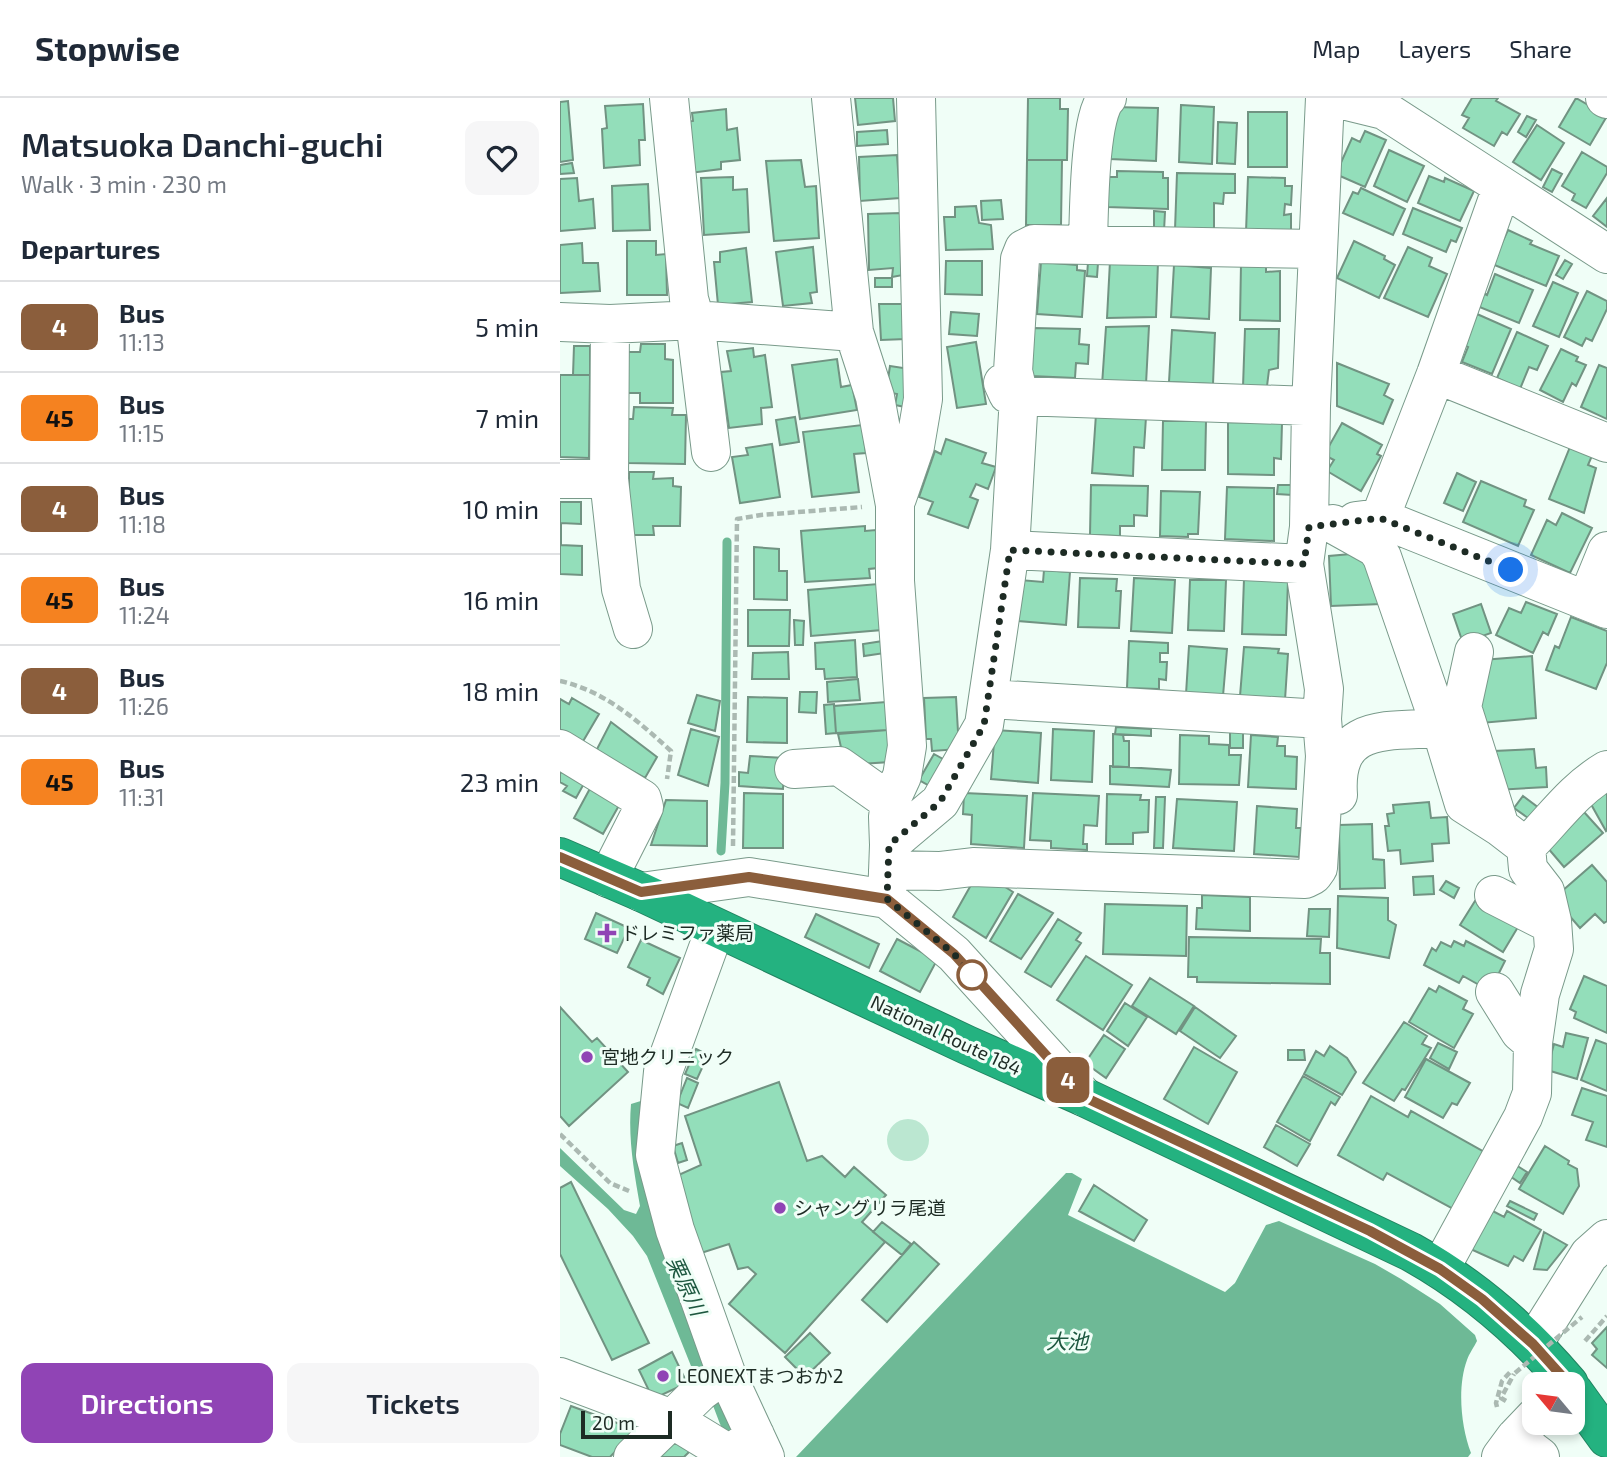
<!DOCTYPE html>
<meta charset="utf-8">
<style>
:root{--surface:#fff;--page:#f6f6f7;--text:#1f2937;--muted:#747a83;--line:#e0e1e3;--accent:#9044b5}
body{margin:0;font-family:"Exo 2","Noto Sans JP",sans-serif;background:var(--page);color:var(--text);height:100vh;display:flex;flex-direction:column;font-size:26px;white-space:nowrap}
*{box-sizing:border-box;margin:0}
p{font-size:23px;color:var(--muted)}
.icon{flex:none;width:38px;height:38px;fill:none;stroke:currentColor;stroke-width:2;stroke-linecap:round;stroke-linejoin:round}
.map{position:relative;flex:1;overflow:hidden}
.drawer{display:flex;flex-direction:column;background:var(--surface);width:560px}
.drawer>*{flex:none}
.badge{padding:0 14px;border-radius:10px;font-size:24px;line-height:46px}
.needle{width:46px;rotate:299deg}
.controls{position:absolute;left:962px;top:1274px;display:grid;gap:14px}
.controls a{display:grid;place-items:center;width:63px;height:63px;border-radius:14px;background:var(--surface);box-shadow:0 4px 10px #0003;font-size:35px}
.scale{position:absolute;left:21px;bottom:18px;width:91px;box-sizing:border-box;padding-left:7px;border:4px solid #1d2b24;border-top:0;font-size:19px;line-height:24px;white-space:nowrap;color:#1d2b24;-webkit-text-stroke:5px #f0fef7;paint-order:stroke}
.you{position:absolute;width:35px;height:35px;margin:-18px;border:5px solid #fff;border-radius:50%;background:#1a73e8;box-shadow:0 0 0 10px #1a73e833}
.map>.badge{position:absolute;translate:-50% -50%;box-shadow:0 0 0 4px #fff}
h2{padding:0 21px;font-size:26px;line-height:63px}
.round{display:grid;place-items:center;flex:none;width:74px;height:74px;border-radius:14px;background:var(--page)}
.summary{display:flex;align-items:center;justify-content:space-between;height:119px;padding:0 21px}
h1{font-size:33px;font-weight:600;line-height:52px}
.button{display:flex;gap:14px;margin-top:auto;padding:14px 21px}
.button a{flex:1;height:80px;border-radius:14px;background:var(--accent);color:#fff;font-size:28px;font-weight:600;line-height:80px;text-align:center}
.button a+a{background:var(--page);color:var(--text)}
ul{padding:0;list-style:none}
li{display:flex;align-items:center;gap:21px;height:91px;padding:0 21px;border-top:2px solid var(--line)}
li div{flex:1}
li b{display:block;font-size:26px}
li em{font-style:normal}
li .badge{min-width:77px;font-weight:700;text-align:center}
header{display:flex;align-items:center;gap:42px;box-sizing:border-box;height:98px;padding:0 35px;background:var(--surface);border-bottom:2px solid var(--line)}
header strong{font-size:33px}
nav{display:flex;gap:38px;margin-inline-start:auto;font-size:24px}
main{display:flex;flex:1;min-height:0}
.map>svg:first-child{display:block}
.green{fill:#bbe7d1}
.water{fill:#6eb996}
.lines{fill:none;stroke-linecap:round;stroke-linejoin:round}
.stream{stroke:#6eb996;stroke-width:9}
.building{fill:#93deba;stroke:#719382;stroke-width:2}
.minor-casing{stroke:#799a8a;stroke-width:40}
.highway-casing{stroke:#228360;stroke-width:40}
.path{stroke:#abb9b2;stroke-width:4.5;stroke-dasharray:7 3.5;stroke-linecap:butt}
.minor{stroke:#fff;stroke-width:38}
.highway{stroke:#24b280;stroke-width:38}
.path-bridge{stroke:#abb9b2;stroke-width:4.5;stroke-dasharray:7 3.5;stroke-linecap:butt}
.line-casing{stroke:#fff;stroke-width:16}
.line{stroke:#8b5e3c;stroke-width:10}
.walk{stroke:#1d2b24;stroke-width:7;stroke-dasharray:0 12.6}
.poi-dot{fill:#9044b5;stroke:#f0fef7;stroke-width:2.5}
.stop-dot{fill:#fff;stroke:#8b5e3c;stroke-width:3.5}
.labels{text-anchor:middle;stroke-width:6;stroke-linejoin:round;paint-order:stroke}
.poi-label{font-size:19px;fill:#1d2b24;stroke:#f0fef7;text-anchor:start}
.street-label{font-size:19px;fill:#1d2b24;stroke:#f0fef7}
.water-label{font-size:21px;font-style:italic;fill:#1d573f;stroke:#f0fef7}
</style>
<header>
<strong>Stopwise</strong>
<nav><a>Map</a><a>Layers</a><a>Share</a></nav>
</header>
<main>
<section class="drawer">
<div class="summary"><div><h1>Matsuoka Danchi-guchi</h1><p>Walk · 3 min · 230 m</p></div><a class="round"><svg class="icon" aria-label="heart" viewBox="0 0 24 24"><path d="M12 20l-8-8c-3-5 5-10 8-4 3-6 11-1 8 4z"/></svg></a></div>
<h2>Departures</h2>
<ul>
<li><span class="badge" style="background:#8b5e3c;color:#fff">4</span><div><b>Bus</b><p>11:13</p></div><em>5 min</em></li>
<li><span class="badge" style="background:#f58220;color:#111">45</span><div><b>Bus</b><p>11:15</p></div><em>7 min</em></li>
<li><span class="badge" style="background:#8b5e3c;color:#fff">4</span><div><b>Bus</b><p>11:18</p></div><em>10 min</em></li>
<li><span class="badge" style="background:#f58220;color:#111">45</span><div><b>Bus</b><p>11:24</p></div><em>16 min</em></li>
<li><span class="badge" style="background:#8b5e3c;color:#fff">4</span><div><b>Bus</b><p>11:26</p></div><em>18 min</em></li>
<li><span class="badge" style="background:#f58220;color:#111">45</span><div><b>Bus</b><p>11:31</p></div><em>23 min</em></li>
</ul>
<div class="button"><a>Directions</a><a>Tickets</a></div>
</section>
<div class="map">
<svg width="1047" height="1359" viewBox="0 0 1047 1359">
<rect width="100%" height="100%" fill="#f0fef7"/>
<path class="green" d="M327 1042a21 21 0 1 1 42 0a21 21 0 1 1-42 0Z"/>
<path class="water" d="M84,1002L168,1311L173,1349L160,1326L149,1297L131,1268L87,1158L73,1138L48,1111L0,1068V1050L64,1112L76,1116L80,1108C74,1073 68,1041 71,1006Z
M506,1075H512L522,1081L508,1117L665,1194L675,1185L706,1127L719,1123L815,1166L841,1181L880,1206L915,1237L917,1243C914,1249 909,1256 907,1262C897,1289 901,1329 911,1355L908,1359H236Z"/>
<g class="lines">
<path class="stream" d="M161,753L165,685L167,444"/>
</g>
<path class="building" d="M295,0H333L335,23L298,27Z
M468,0H500V11H508L507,62H467Z
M912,0H938L936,3L960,16L947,37L942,34L934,48L903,30L909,20L902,17Z
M1016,0L1047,18L1030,47L999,29Z
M8,3L13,62L0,64V4Z
M83,6L85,42H79L80,67L44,70L42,31L47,30L45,8Z
M621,7L654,9L652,66L619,64Z
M552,9L598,10L596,63L550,61Z
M166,11L167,32L177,30L180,62L161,64V71L130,75L125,24L133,23L132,15Z
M688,14H727V69H688Z
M967,18L976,22L966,39L958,34Z
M658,24L677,25L675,66L657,65Z
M977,27L1004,45L981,82L953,64Z
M327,32L328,46L297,48V34Z
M805,33L826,42L805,89L780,78L779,69L792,40L800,44Z
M829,52L864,68L847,104L814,88Z
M1022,54L1047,69V75L1026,110L1012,102L1015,96L1002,88Z
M337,57L340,100L300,103L299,59Z
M241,62L245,89L256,88L259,140L214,143L206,63Z
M467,62H502L501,127H466Z
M12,65L14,75L0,76V67Z
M992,71L1002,76L992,94L983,89Z
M557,73L603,74V80H608V111L547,109L548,79H557Z
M617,75L675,76V95H664L663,106L654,105V133L615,132Z
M869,78L884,84L885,80L914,93L900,123L858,105Z
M173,79V92L187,91L189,134L144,137L141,80Z
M688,79L725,80V88H732L731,107L725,106L724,117L731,116V135L686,134Z
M17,80L19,103L33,101L35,130L0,133V81Z
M88,86L90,132L53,133L52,88Z
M801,90L845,111L833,137L783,115L793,94L798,96Z
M1047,100V129L1033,118Z
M441,102L443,121L422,122L421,103Z
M416,108L419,125L431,127L433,151L386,152L384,119H395V109Z
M853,110L902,130L896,144L891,142L886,154L843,136Z
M594,113L605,114L604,133H594Z
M341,115L343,177L332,179L333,170L309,172L308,116Z
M948,132L972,143L970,146L999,158L986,188L932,166Z
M67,143H96V157L106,156L107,197H67Z
M794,143L825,158L824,161L835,167L819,200L777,180Z
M22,145L23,165H38L40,193L0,195V147Z
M253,149L257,194L250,195L252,205L223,208L216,154Z
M848,149L872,160L869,168L887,176L868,219L824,200Z
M186,150L192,204L158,207L154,164H160V154Z
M1005,162L1012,166L1003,181L996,177Z
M386,163H422V197L385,196Z
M550,163L598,164L596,219L547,220Z
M481,164L517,167V172L525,173L522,219L477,216Z
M528,164L538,165L537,179L527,178Z
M681,166H706V174L720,173V223L680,222Z
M614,167L651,170L649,221L611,219Z
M935,176L973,192L959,225L917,208L923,195L927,197Z
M315,180H332V189H315Z
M993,184L1018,195L999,239L973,228Z
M1027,193L1047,203V211L1032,243L1026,240L1022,248L1004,239Z
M319,206H345L346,241L321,242Z
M391,214L419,216L417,238L389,236Z
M917,216L951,231L932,276L902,264L908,249L903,247Z
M589,228L586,286L542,287L546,229Z
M473,230L520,231L519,246L529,247L528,266L516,265L515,280L471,278Z
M685,231H719L718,270L709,272L707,288L683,289Z
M612,232L655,235L653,286L609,284Z
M957,234L988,248L977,272L969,269L960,291L937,280Z
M416,244L426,306L397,310L387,249Z
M81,246H105V261L113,262V305H80V295H63L67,254H80Z
M14,248H30V277H13Z
M193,250L194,259L205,257L212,309L201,310L202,326L169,330L161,274L171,273L167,253Z
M1001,251L1018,259L1016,263L1026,267L1016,288L1012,285L1003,304L980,292Z
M277,261L281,289L292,287L297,312L240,321L232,267Z
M777,265L829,286L824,297L833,302L823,326L777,308Z
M1039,267L1047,270V321L1021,309Z
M330,268L350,271L345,309L335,307L337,296L326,294Z
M0,277H30L29,360L0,359Z
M74,309L113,310L112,317H126L125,366L67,365L68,321H73Z
M536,316L586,319L584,350L574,349L573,378L532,375Z
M235,319L239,344L220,347L216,322Z
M603,323H646L645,372H602Z
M668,324L722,325L721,361L714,360V377L668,376Z
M782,325L822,347L817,356L821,358L801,393L767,373L774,362L764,357Z
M302,327L306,355L294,356L299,394L252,399L243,334Z
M386,341L426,355L422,365L436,369L428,391L416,386L410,399L418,402L408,430L368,416L373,404L359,399L375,353L381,356Z
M1012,344L1034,353L1028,367L1036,370L1024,415L989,401Z
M212,346L220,399L180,405L172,359L188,357L186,350Z
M69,374H94L93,381L113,380V388L121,389L120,428H93L94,437H69Z
M897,375L916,384L903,413L884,405Z
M921,383L966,402L964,408L974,412L958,448L903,424Z
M531,387L588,388L587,418L574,417V428H560V438L530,437Z
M718,387H732V397L717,396Z
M667,389L714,390V443L665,441Z
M601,393L640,394L638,436H628V439L600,438Z
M0,404H21V426L1,425V447L22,448V477L0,476Z
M1002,415L1032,430L1010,475L971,457L987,422L996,427Z
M305,428V433L316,432L318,470L309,471L310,480L245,484L241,433Z
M194,449L219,451V473H227V502L194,501Z
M802,455L821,506L771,508L769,458Z
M484,472L510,474L506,527L458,523L460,482L483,484Z
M520,480L557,481L556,493H561L559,530L518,529Z
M574,480L615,482L612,535L571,533Z
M684,481L728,483L726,537L682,536Z
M630,482H666L664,533L628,532Z
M318,486L322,532L251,538L248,492Z
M966,504L997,516L988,537L983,534L973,555L936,537L949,510L961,515Z
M921,506L931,535L903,545L893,516Z
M188,512H230L229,548H188Z
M1011,519L1047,533V565L1036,591L986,572L995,548L999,550Z
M234,522L244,523L243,547H235Z
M295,542L297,579L265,581L264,571H256L255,545Z
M323,543L325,555L304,558L303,546Z
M569,543L608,545V555H600V564H607L606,582L599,581V591L567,590Z
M629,548L667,551L663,598L626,596Z
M684,549L719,551L718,555L728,556L725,602L680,598Z
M228,554L229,581H192L193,555Z
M972,558L976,620L921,625L918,580L922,562Z
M298,581L300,602L268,604L267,584Z
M240,594H257L256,615L239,614Z
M137,597L160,603L155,633L128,625Z
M188,599L227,600V645L187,644Z
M396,599L399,651L372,653L371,641H366L364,600Z
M12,600L39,616L22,645L0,631V601L9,606Z
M326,604L328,632L276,635L274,608Z
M274,606L276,635L266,636L264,607Z
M51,624L97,659L85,680L36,653Z
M556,629L591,631V638L555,636Z
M131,631L159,639L148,688L118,677Z
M493,631L534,633L532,684L491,682Z
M328,632L330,664L285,667L278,636Z
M435,632L481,635L478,685L431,681Z
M670,634H683V650H670Z
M553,636L563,637L564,643H569V669H553Z
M620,637L649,638V646L669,647V657H681L679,687L619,686Z
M691,637L718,639L717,648H725V658L737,659L736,691L688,689Z
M974,651L976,670L986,669L987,689L936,692L934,653Z
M374,656L390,665L375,691L359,682Z
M190,658L225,660L223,691L179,688V674L188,675Z
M550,668L611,672L609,689L550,686Z
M4,670L26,682L16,700L3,693L7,688L0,684V676Z
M33,685L62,702L43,736L14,720Z
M1047,687V732L1046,733L1027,699Z
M184,695L223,696V750H183Z
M404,695L467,698L464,750L411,746L412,717L403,716Z
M473,695L539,698L537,728L524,727L523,746H527V752L491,750V743L470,742Z
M547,696L581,697L580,702H589L588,734L573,735V746H546Z
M963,698L983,713L975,725L954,710Z
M596,699H605L603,750H594Z
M617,701L677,704L674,753L613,750Z
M106,702L147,703V748L91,747Z
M869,704L871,720L887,719L889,745L872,746L873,763L841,766L840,752L828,753L825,728H829L827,716L834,715L833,707Z
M697,708L737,711L736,730H741L739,759L694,756Z
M1024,714L1043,735L1004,769L987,749Z
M812,726L813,761L824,762L825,790L780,791L779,727Z
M1032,767L1047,784V823L1044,825L1035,816L1020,830L994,800Z
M873,778L874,796L854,797L853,779Z
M886,783L899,790L894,800L880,792Z
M411,787H442L453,794L426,840L393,819Z
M458,796L493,815L461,861L430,843Z
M642,797L690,799V833L636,831L637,810H642Z
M778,798L828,800V822L836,827L829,860L777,850Z
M915,803L961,824L943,854L900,827Z
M545,806L627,808L626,858L543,856Z
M749,811H770L769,839L747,838Z
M36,815L69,830L57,855L25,841Z
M256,816L319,846L309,870L245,839Z
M498,821L521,835L516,842L521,845L491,889L465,874Z
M629,839L761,841L760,855H770V886L637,884V879H628Z
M337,841L377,862L360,894L320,873Z
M81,842L120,860L103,896L87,887L90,880L68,869Z
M894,843L904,848L906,843L945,863L935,883L921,888L903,878L899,885L864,867L872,850L876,853L881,844L891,849Z
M526,858L572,887L543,932L497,902Z
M1024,878L1047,888V935L1014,920L1016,914L1010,911Z
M590,880L634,908L616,936L572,908Z
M879,888L907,903L903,911L913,916L894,950L849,924L869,890L876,894Z
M565,905L587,919L568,948L547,933Z
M0,909L32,944L37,940L68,974L9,1028L0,1018Z
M635,909L676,938L660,960L620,933Z
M844,924L867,938L862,946L871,950L845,992L842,991L834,1003L803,985Z
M1006,935L1028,940L1017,981L987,972L994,946L1003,949Z
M544,937L565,951L546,980L525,965Z
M1036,942L1047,946V993L1021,982Z
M878,945L897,954L889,971L870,960Z
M770,948L787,960L796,974L782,997L744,976L756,953L764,958Z
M634,949L677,974L648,1026L604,1001Z
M136,951L148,957L137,981L125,976Z
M728,952H744L745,962H728Z
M866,961L910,985L897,1007L892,1005L883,1020L845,999Z
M743,978L780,999L775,1007L771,1004L750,1043L717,1024Z
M127,980L138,985L128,1010L117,1005Z
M219,984L247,1063L262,1058L285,1079L294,1069L326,1097L302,1124L325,1144L225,1255L169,1206L196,1176L188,1169L178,1171L169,1146L138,1156L114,1079L141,1067L125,1018Z
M1022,990L1047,998V1049L1026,1042L1033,1024L1012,1017Z
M811,998L848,1019L851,1013L926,1055L895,1112L827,1075L823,1082L778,1057Z
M716,1027L750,1046L737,1068L704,1049Z
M122,1045L127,1062L118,1065L113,1048Z
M985,1048L1009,1063L1008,1066L1017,1071L1019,1088L1003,1116L959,1091Z
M951,1064L967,1074L960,1085L944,1074Z
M11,1084L89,1245L52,1262L0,1156V1090Z
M534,1087L587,1122L574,1143L519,1113Z
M950,1103L977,1116L974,1122L947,1108Z
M925,1109L944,1119L947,1113L981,1132L963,1163L954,1158L948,1168L906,1149Z
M322,1124L351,1146L342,1157L313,1134Z
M984,1134L1007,1147L987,1172L974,1171Z
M354,1144L379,1166L327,1224L302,1202Z
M1047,1229V1270L1032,1257L1037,1251L1032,1245Z
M250,1235L270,1255L245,1279L225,1259Z
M112,1254L127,1285L93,1301L79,1272Z
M11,1308L76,1332L50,1359H32L0,1347V1336Z
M109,1335L130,1353L124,1359H86Z"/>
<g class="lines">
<g class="minor-casing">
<path id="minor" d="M109,0L129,201L135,222L151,354
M271,0L294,234L315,299L335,407V483L347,648L342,678L330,704L328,719L329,747
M775,0L824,12L1047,156
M1045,0L1047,1
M528,145C529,117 529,16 547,0
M0,224L50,226L135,222L294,234
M876,276L1047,345
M443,285L448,296L459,298L751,308
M0,381H49L50,226
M49,381L61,491L73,531
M337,400L355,348L363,301L356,0
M820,420L876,276L942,89
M796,423L820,420L1047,511
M773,426L816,450L822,459L881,630L904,706L940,729
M450,452L744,466
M1027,502L1047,453
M429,601L762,621
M0,651L82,701L84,709L48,780
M234,671L279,668L330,704
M778,697C773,623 829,634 881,630
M966,749C993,722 1013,692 1047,672
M328,772L379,773L413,769L745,781L753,777L758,770L765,658L762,621L764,591L744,466L749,429L751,308L765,0
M81,794L189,779L327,801L394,856L524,999
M934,797L983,822L992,823
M327,801L329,747L380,704L424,627L450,452L459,298L453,273L460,161L464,151L474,146L758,151
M155,831L103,974L95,1057L115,1132L166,1275L205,1359
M935,894L960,934L973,945
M880,1171L963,1019L972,995L973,945L980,896L994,851L992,823L985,793L968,771L966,749L940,729L902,609L914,554
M973,1246L1029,1157L1047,1141
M0,1279L112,1321L166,1354H173L195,1337
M955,1340L980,1359
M73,1359L140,1294L166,1275
M941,1359L955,1340L975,1319"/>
</g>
<g class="highway-casing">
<path id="highway" d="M0,759L81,794L407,947L524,999L851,1154C912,1188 964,1233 1009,1286
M1013,1293L1047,1340"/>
</g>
<path class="path" d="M0,583C45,593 78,623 111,653L107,681
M173,748L177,421L201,417L302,409
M0,1036L50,1085L69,1093
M1025,1243L1047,1218
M946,1303L941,1300L954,1276
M937,1309L936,1305L942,1283L951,1273"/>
<use href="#minor" class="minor"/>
<use href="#highway" class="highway"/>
<path class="path-bridge" d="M955,1275L1022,1219"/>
</g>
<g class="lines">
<g class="line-casing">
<path id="line" d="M0,759L81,794L189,779L327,801L394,856L524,999L810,1133L880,1171L922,1201L973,1246L1009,1286"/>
</g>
<use href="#line" class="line"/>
<path class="walk" d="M412,877L394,856L327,801L329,747L380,704L424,627L450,452L744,466L749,429L820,420L951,472"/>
</g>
<g class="poi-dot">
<path d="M43.5 824.5h7v7h7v7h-7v7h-7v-7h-7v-7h7z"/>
<circle cx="27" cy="959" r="7"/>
<circle cx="220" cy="1110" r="7"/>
<circle cx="103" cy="1278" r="7"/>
</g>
<circle class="stop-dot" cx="412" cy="877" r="14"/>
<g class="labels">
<g class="poi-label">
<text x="61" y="842">ドレミファ薬局</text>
<text x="41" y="966">宮地クリニック</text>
<text x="234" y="1117">シャングリラ尾道</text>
<text x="117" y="1285">LEONEXTまつおか2</text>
</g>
<g class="street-label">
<text transform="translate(386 937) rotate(25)" y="7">National Route 184</text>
</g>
<g class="water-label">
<text transform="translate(126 1188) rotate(65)" y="7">栗原川</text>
<text x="507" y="1251">大池</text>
</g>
</g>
</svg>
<div class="controls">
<a><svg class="needle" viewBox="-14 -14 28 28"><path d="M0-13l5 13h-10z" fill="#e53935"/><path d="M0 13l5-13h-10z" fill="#747a83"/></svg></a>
</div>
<div class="scale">20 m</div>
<div class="you" style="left:951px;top:472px"></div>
<b class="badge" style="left:508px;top:982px;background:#8b5e3c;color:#fff">4</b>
</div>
</main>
